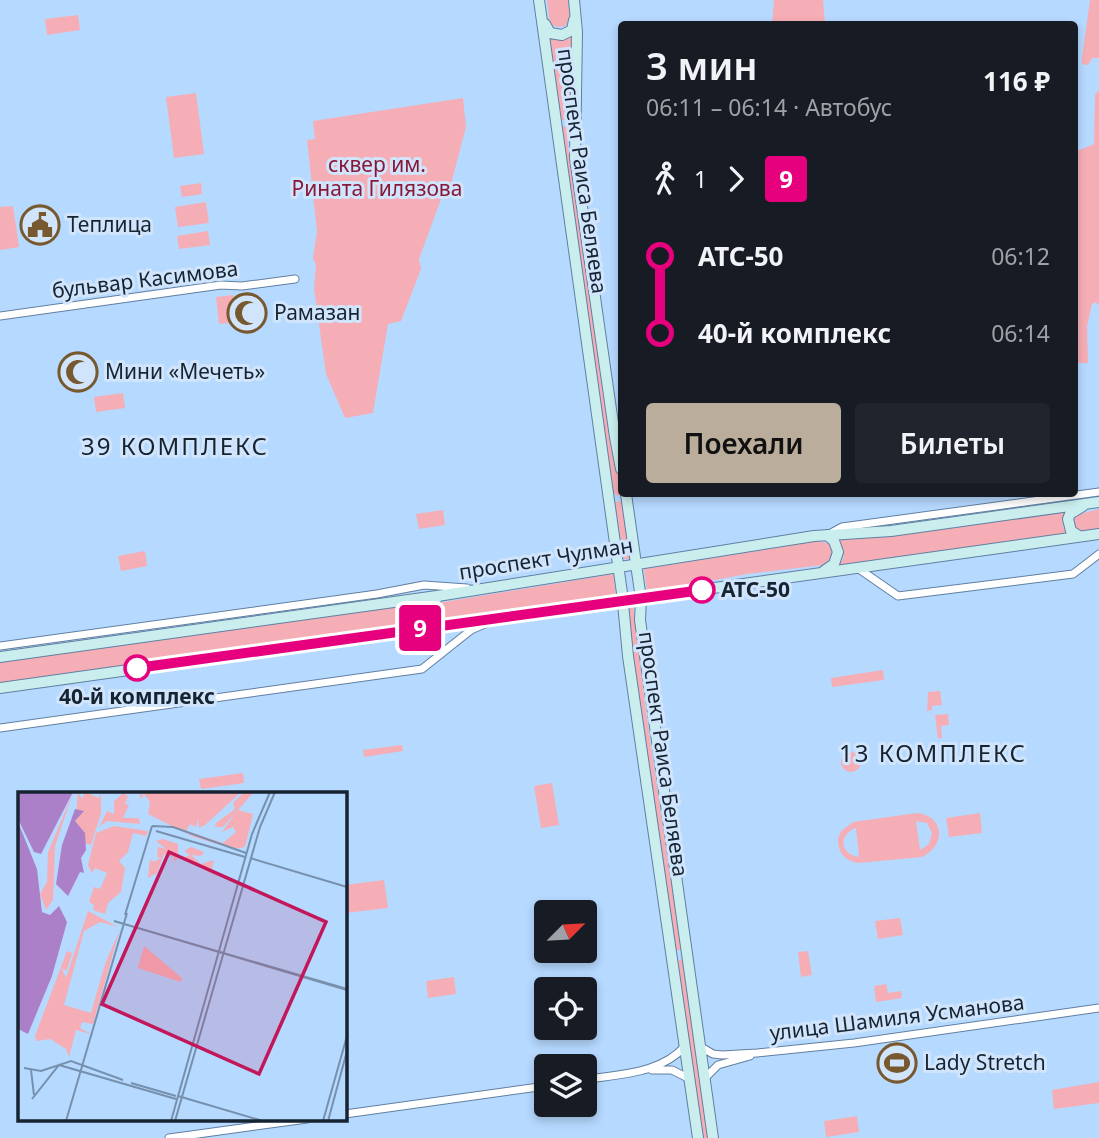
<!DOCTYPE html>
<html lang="ru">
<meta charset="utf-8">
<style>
:root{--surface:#171b24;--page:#20242c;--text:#f1f3f6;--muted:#9ea1a6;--accent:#bbad9c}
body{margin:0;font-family:"Noto Sans",sans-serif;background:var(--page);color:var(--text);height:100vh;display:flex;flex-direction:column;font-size:26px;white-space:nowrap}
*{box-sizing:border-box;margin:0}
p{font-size:23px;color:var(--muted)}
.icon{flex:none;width:38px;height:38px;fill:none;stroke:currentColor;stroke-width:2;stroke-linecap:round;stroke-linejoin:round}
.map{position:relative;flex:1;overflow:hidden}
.drawer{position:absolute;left:618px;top:21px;width:460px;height:476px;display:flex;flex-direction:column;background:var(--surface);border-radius:7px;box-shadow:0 4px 10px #0003}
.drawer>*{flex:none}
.badge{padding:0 14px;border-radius:5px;font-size:24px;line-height:46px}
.needle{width:46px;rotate:66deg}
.tools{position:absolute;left:534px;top:900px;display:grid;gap:14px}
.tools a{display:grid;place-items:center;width:63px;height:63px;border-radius:7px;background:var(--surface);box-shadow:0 4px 10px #0003;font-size:35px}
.map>.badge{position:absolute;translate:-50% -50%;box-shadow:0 0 0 4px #fff}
.legs{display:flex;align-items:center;gap:10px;height:77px;padding:0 28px;font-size:23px}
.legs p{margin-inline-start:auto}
.overview{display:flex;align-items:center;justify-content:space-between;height:119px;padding:0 28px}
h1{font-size:38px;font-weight:600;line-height:52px}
.action{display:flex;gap:14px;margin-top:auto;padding:14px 28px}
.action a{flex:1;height:80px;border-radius:7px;background:var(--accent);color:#111;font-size:28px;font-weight:600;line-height:80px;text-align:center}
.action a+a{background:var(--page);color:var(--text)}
ul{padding:0 28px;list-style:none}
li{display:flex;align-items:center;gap:24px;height:77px;font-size:26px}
li i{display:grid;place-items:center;width:10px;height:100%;margin:0 9px;background:currentColor}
li i::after{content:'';width:18px;height:18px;margin:-9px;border:5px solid;border-radius:50%;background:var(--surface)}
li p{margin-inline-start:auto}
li:first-child i{background:linear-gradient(#0000 50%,currentColor 0)}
li:last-child i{background:linear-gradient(currentColor 50%,#0000 0)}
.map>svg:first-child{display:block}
.green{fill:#f6aeb6;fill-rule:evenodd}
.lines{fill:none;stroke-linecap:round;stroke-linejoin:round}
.street-casing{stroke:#607fa2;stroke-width:9}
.secondary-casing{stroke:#607fa2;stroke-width:12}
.street{stroke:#fff;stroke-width:7}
.secondary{stroke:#c9eeed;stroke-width:10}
.line-1-casing{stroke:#fff;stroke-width:16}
.line-1{stroke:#e6007e;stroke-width:10}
.stop-1-dot{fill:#fff;stroke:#e6007e;stroke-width:3.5}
.labels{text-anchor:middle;stroke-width:6;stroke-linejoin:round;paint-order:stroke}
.park-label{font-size:21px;fill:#871837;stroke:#d0e5fc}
.street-label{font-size:21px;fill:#162331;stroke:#d0e5fc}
.poi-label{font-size:21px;fill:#162331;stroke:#d0e5fc;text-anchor:start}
.stop-label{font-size:21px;font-weight:bold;fill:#162331;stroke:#d0e5fc;text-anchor:start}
.quarter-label{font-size:24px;letter-spacing:2px;fill:#162331;stroke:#d0e5fc}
.inset-road{fill:none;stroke:#7690ad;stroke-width:2}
.view{fill:#c2185b;fill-opacity:0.15;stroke:#c2185b;stroke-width:3.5}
.inset-edge{fill:none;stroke:#162331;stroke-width:3.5}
</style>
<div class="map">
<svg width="1099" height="1138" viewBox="0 0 1099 1138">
<rect width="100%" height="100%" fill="#b6d9ff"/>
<path class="green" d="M547,0H568L570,18L565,26L557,27L550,24Z
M774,0H823L825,24H772Z
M1090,0H1099V58H1092L1088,65L1082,64V58Z
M78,15L80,30L47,35L45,19Z
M574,33L571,120H560L549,34Z
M1099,90V305L1095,302L1092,304L1087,326L1088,363H1078L1075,152L1094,144L1095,95Z
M196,93L204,154L174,158L166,97Z
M463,98L466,127L450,188L444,191L419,259L421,269L401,321L388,324L373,413L345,418L326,374L314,289L316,264L313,259L314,251L317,231L307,140L315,139L313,121Z
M564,126L567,128L568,147L573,173L621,492L619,496L613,493L560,129Z
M201,183L202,194L182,197L180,186Z
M206,202L209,223L178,227L175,207Z
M13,206L19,247L0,250V207Z
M208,231L210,245L179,249L177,236Z
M233,295L236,322L219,324L216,297Z
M123,393L125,408L96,412L94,397Z
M622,501L630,559H624L615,502Z
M1099,509V530L1084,533L1074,529L1073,519L1076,515Z
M443,510L445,525L419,529L416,514Z
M1066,511C1061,520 1061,527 1068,534L839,566L844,557L838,540L925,532Z
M818,541L830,544L834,555L823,565L747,574L647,593L644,569Z
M145,551L147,566L121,571L118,556Z
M613,574L616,596L441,622L437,621L430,610L438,603Z
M423,601L420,611L428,624L0,684V661Z
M633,606L646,712L681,950H675L627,607Z
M883,670L884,680L832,687L831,678Z
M940,691L942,705L932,706V710L927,711L928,692Z
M948,714L949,725L941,726L942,738H938L935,715Z
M402,745L403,751L364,757L363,750Z
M841 762a10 10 0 1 1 20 0a10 10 0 1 1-20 0Z
M243,773L244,783L201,789L199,779Z
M552,783L559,825L541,828L534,786Z
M917,813C945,816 946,846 922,857L858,863C844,860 838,853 838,839L841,831L853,822ZM916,821L927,823L932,833L929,844L920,850ZM855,828H856L859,857C840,854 838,836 855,828Z
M980,813L982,833L949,837L946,818Z
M384,880L388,908L346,913L345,885Z
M900,918L903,935L878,939L875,921Z
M808,951L812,975L801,977L798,952Z
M681,959L683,961L708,1138H702L678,961Z
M454,977L456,994L428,998L426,981Z
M886,984L888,993L901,991L902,998L876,1002L874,986Z
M1099,1082V1103L1054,1109L1052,1090Z
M857,1116L859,1132L826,1137L824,1121Z"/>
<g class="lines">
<g class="street-casing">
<path id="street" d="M0,316L221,285L242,286L295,279
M831,533L842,527L1099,492
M859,569L898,596L1073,574L1099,554
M0,646L377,594L424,585L467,588
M0,728L422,669L471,630L487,623
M701,1047L713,1054L722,1055L757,1053L854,1043L1099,1008
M652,1070H672L690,1079
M705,1078L718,1065L750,1056
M584,1080C619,1074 661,1074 685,1046
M345,1114L546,1086
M169,1138L307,1119"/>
</g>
<g class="secondary-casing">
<path id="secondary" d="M539,0L622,593L628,656L698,1138
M574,0L577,32L575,158L615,437L621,469
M545,24L550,33L562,35L572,30L574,20
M626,494L641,599L640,620L649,684L713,1138
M1079,536L1071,531L1068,519L1070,514L1083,506
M824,571L834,564L838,552L834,541L827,535
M438,597L427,605L426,612L432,622L439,626
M0,657L444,595L814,536L891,531L1099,502
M0,688L1099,534"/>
</g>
<use href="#street" class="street"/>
<use href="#secondary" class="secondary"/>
</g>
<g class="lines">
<g class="line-1-casing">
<path id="line-1" d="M137,668L702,590"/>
</g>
<use href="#line-1" class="line-1"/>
</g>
<defs>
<g id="civic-ring" transform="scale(2.0125)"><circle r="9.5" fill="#d0e5fc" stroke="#78582e" stroke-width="1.5"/><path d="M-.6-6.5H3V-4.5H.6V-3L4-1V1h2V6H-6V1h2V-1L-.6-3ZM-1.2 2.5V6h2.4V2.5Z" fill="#78582e"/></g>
<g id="mosque-ring" transform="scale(2.0125)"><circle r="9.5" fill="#d0e5fc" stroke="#78582e" stroke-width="1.5"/><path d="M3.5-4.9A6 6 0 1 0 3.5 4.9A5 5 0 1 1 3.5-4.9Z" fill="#78582e"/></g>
<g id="stadium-ring" transform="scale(2.0125)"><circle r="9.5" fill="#d0e5fc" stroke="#78582e" stroke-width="1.5"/><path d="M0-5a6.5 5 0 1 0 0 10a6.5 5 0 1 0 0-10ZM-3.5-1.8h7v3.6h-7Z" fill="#78582e"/></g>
</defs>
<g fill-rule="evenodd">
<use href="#civic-ring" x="40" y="225"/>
<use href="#mosque-ring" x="247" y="313"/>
<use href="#mosque-ring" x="78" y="372"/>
<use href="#stadium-ring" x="897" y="1063"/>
</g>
<g class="stop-1-dot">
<circle cx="702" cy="590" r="12"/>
<circle cx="137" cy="668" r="12"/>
</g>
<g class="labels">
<g class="park-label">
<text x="377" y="172">сквер им.<tspan x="377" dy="24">Рината Гилязова</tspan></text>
</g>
<g class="street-label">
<text transform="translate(582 171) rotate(82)" y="7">проспект Раиса Беляева</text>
<text transform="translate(145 280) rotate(-7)" y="7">бульвар Касимова</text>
<text transform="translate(546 559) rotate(-9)" y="7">проспект Чулман</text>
<text transform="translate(663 754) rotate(82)" y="7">проспект Раиса Беляева</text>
<text transform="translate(897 1018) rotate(-7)" y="7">улица Шамиля Усманова</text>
</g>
<g class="poi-label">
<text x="67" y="232">Теплица</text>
<text x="274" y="320">Рамазан</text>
<text x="105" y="379">Мини «Мечеть»</text>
<text x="924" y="1070">Lady Stretch</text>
</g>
<g class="stop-label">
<text x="721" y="597">АТС-50</text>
<text x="137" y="704" text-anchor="middle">40-й комплекс</text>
</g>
<g class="quarter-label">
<text x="175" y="455">39 КОМПЛЕКС</text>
<text x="933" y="762">13 КОМПЛЕКС</text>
</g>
</g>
<g transform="translate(18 792)">
<rect width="329" height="329" fill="#b6d9ff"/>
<path d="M60,0L64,7L67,0L81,6L83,0V21L73,53L66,51V41L57,32ZM123,0L125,4L127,0H223L187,33L181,36L180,27L178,35L172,32L168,39L205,51L218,40L215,35L204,40L219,19L205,35H197L198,31L217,17L215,11L226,0H236L220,18L235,22L227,55L216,57L176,45L130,22L132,10L127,3L121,7ZM55,1L37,54L35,108L28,118L22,102L29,90L30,60ZM105,1L110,4L107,12L111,13L105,26H121L122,32L89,29L81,35L89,19L96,22V9ZM96,34L130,39L128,44L115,41L110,60L101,69L107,76L103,100L90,111L87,122L75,118L76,113L71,110L76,95L82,97L89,81L77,76L74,81L70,73L78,41ZM145,47L160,52V66L156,70V65L146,62L139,81L130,86L132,67L136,70L143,66L139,65L140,55L133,53L148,57L138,49ZM173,55L186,60L183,64L173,63L183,72L196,68L193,80L200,85L164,66L172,63L166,59ZM70,119L100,135L82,130L66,139L46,213L73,221L87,172L102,137L75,232L64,230L62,236L73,242L58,238L51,265L48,257L32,247L18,249L17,244L49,159L54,161L49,178L44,177L48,186ZM126,154L164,186L163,190L120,176Z" fill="#f6aeb6"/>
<path d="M0,0H55L23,62L16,60L0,27ZM57,17L66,19L57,29L67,41L68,58L63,66L66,81L62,80L50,104L38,92L44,53ZM0,30L19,77L24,120L32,123L41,114L49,130L34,184L10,242L0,237Z" fill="#ac80c9"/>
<path class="inset-road" d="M134,34L155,35L228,61M138,39L227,65M232,66L329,95M107,123L134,34M329,197L96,129L329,198M6,276L23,279L53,269L105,288M13,278L16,303M113,291L158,304M160,304L245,329M14,307L41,273L158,307M48,329L109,121M153,329L234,42L252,0M157,329L242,35L257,0M305,329L329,244M310,329L329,259"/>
<path class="view" d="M151,60L308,130L241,282L84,212Z"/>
<rect width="329" height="329" class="inset-edge"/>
</g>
</svg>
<div class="tools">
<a><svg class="needle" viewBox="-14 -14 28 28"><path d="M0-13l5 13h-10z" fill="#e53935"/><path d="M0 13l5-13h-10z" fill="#9ea1a6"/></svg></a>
<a><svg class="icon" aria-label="locate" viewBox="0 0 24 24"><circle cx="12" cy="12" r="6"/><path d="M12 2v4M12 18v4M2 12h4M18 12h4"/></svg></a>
<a><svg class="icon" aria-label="layers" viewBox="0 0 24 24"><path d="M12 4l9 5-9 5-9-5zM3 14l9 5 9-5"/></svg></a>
</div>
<b class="badge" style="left:420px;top:628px;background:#e6007e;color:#fff">9</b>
<section class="drawer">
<div class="overview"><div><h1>3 мин</h1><p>06:11 – 06:14 · Автобус</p></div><b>116 ₽</b></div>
<div class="legs"><svg class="icon" aria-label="walk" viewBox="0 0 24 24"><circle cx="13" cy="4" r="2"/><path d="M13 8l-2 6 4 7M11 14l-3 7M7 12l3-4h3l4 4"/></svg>1<svg class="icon" aria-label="forward" viewBox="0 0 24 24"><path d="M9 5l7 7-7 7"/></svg><b class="badge" style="background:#e6007e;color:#fff">9</b></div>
<ul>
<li><i style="color:#e6007e"></i><b>АТС-50</b><p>06:12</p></li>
<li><i style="color:#e6007e"></i><b>40-й комплекс</b><p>06:14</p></li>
</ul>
<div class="action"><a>Поехали</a><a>Билеты</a></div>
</section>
</div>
